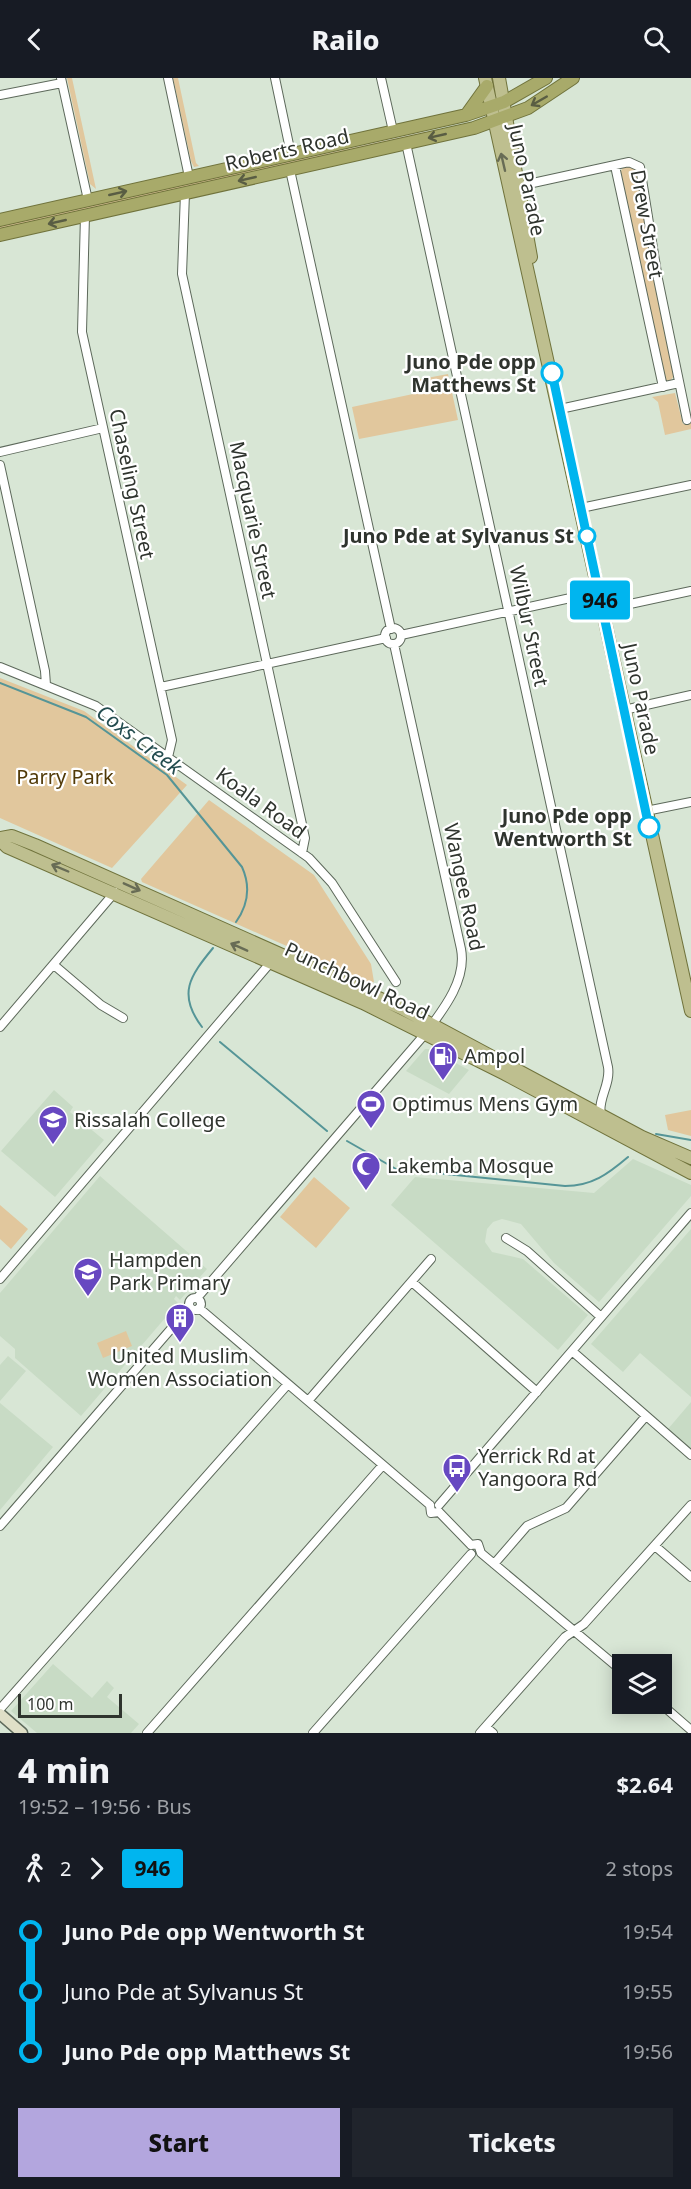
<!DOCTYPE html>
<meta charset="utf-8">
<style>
:root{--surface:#171b24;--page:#20242c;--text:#f1f3f6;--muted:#9ea1a6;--accent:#b3a6de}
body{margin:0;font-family:"Noto Sans",sans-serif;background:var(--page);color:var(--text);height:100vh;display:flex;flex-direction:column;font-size:22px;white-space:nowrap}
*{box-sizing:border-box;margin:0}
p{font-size:20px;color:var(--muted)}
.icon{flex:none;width:33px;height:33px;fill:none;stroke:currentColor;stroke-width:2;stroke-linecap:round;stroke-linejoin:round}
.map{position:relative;height:1655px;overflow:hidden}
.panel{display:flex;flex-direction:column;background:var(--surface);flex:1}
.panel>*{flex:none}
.badge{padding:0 12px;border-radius:4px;font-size:21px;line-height:39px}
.fabs{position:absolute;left:612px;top:1576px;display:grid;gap:12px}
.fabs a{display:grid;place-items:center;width:60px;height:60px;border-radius:0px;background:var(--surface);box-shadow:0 3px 15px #0003;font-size:30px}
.scale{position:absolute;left:18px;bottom:15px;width:104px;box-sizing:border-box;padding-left:6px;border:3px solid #2f342e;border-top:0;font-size:16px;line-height:21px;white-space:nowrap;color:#2f342e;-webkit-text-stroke:4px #fff;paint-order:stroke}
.map>.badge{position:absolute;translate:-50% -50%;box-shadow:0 0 0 3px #fff}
.legs{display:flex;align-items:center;gap:9px;height:66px;padding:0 18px;font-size:20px}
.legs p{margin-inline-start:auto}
.summary{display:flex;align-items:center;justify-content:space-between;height:102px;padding:0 18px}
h1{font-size:33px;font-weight:800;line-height:45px}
.button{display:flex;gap:12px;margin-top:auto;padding:12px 18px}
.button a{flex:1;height:69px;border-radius:0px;background:var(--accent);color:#111;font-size:24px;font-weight:800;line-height:69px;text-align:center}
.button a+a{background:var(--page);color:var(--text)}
ul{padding:0 18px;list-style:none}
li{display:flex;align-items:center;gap:21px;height:60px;font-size:22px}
li i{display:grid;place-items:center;width:9px;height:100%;margin:0 8px;background:currentColor}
li i::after{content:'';width:15px;height:15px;margin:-8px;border:4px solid;border-radius:50%;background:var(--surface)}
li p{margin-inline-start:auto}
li:first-child i{background:linear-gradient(#0000 50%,currentColor 0)}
li:last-child i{background:linear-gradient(currentColor 50%,#0000 0)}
header{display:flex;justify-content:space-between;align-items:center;height:78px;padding:0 18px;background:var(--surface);font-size:27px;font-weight:800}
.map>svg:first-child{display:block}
.built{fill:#c8dbc5}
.green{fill:#e1c79d}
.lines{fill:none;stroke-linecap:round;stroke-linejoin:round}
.stream{stroke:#559597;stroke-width:2}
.minor-casing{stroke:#5d695b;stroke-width:10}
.secondary-casing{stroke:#5d695b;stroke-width:13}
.primary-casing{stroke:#70733c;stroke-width:14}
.trunk-casing{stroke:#70733c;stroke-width:14}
.minor{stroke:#fff;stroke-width:8}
.secondary{stroke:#dfdfc7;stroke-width:10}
.primary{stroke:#bebf8f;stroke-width:12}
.trunk{stroke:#a8aa6a;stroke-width:12}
.oneway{stroke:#595d43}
.oneway2{stroke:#686c55}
.line-1-casing{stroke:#fff;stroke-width:14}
.line-1{stroke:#00b5ef;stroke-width:9}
.stop-1-dot{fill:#fff;stroke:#00b5ef;stroke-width:3}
.labels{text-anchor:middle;stroke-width:4.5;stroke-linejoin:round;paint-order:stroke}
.street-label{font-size:20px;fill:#2f342e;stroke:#fff}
.stop-label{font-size:20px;font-weight:bold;fill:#2f342e;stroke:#fff;text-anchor:end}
.park-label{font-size:20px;fill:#513a08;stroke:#fff}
.poi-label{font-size:20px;fill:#2f342e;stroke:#fff;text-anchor:start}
.water-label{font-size:21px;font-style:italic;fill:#234c4f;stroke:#fff}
</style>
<header><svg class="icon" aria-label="back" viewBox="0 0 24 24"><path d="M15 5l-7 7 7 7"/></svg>Railo<svg class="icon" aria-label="search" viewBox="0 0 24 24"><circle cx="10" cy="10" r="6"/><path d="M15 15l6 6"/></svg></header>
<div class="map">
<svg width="691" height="1655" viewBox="0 0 691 1655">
<rect width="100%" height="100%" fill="#d8e6d5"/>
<path class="built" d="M425,971H429L469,992L449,1016L406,993Z
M54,1012L73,1029L70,1034L104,1062L55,1119L1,1073Z
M633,1081L691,1107V1118L599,1224L554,1185L521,1146L502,1141L493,1144L487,1151L485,1164L492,1174L523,1181L588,1237L558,1272L391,1127L415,1099L594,1115Z
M100,1098L207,1191L180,1222L176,1218L174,1221L178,1225L81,1338L15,1280V1271L0,1258V1215Z
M691,1151V1319L640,1275L623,1294L591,1266Z
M8,1278L26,1293L0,1323V1287Z
M691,1324V1371L668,1351Z
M0,1325L53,1369L0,1432Z
M53,1586L92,1620L107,1603L114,1610L107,1619L139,1646L131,1655H37L11,1633Z"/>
<path class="green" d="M67,0H72L96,111L90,106Z
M173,0H178L196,85L199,88L194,89L191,83Z
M425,54L426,55L0,151V147Z
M627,88H631L636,92L674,298L670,303L665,302L620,95L623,89Z
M448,296L458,342L359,361L352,329L413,316L411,303Z
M675,315L683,346L691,345V351L665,357L658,324L652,319Z
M0,600L84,633L187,707L112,790L0,740Z
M209,722L314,797L371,886L374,904L370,905L142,804L141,801Z
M691,1032V1058L668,1052L665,1037Z
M314,1099L350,1130L316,1170L280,1139Z
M0,1127L28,1151L11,1171L0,1161Z
M126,1253L132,1268L103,1280L97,1265Z"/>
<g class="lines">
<path class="stream" d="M0,605L86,639L167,697L242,789C251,809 248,827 236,844
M202,949C177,916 190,898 213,870
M220,964L327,1053
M656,1056L691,1062
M347,1063L396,1091L565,1108C592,1108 608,1096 628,1079"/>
<g class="minor-casing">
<path id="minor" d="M61,0L88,122
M168,0L189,99
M275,0L291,76
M381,0L393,53
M0,17L62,5
M406,65L608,989C611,1006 597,1022 601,1037
M615,88L663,309
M290,92L391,551
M519,108L629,84L640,89L658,201L687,342
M185,115L182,196L305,760L302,775
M85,137L82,254L172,662L168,679
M560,331L679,305
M0,374L103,350
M0,387L45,593L46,607
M581,430L691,407
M602,532L691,513
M385 558a8 8 0 1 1 16 0a8 8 0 1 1-16 0Z
M401,557L598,514
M0,589L96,628L309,780L332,805L396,904
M161,609L386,560
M624,632L691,617
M646,733L691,724
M54,887L101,927L123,940
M0,949L115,814
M506,1160L527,1173L601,1239
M0,1201L271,884
M412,1204L537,1314
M189 1226a6 6 0 1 1 12 0a6 6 0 1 1-12 0Z
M197,1220L425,956C443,932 467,902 461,871L394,566
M199,1230L430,1427
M572,1273L691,1377
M308,1323L431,1181
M430,1427L431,1435L439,1434
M439,1427L691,1135
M439,1434L471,1467
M0,1448L190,1229
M471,1467L478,1466L481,1475L622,1593
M655,1468L691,1499
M494,1486L527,1448L566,1430L646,1338
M661,1626L691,1652
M0,1631L288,1306
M486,1649L493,1655
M147,1655L382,1388
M313,1655L471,1476
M480,1655L565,1559L584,1546L691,1427"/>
</g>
<g class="secondary-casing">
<path id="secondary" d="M0,1636L22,1655"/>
</g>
<g class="primary-casing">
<path id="primary" d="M485,0L691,933
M499,0L531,179
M0,760L12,758L35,767L401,930L642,1059L691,1080
M0,762L7,769L363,925L505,996L691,1095"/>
</g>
<g class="trunk-casing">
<path id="trunk" d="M467,36L487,8
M0,142L466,37L504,24L546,0
M0,157L474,50L528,30L573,0"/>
</g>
<use href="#minor" class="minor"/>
<use href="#secondary" class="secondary"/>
<use href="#primary" class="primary"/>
<use href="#trunk" class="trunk"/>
</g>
<defs><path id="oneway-shaft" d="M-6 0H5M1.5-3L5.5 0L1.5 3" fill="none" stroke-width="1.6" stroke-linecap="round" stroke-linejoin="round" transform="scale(1.5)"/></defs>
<g class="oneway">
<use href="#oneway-shaft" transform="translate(539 23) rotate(150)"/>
<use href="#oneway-shaft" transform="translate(437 58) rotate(167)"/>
<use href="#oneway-shaft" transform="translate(247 101) rotate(167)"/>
<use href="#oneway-shaft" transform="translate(118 115) rotate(-13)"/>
<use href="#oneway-shaft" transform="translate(57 144) rotate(167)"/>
</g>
<g class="oneway2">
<use href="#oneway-shaft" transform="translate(503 84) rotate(-103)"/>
<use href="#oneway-shaft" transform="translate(60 790) rotate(-157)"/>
<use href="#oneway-shaft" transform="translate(132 809) rotate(24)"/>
<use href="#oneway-shaft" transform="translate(239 869) rotate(-156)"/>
</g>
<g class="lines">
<g class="line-1-casing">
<path id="line-1" d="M552,295L649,749"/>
</g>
<use href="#line-1" class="line-1"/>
</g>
<defs>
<g id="fuel-pin" transform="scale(1.5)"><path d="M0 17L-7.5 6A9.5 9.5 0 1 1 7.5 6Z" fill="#6748c1" stroke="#fff"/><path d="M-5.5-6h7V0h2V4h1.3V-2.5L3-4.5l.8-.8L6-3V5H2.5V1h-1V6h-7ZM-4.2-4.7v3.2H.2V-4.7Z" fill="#fff"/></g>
<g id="stadium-pin" transform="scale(1.5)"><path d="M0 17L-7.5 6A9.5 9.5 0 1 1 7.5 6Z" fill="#6748c1" stroke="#fff"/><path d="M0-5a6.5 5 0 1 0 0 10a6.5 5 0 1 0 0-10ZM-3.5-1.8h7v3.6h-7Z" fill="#fff"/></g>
<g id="university-pin" transform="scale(1.5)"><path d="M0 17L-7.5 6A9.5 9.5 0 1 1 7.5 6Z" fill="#6748c1" stroke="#fff"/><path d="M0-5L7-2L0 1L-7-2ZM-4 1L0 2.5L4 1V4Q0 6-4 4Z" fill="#fff"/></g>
<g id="mosque-pin" transform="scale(1.5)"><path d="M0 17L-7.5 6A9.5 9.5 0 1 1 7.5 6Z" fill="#6748c1" stroke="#fff"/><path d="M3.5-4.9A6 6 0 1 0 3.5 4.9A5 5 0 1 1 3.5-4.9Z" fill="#fff"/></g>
<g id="school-pin" transform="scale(1.5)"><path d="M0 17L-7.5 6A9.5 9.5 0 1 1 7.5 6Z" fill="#6748c1" stroke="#fff"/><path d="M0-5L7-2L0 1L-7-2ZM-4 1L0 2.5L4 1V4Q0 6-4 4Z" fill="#fff"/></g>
<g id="building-pin" transform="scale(1.5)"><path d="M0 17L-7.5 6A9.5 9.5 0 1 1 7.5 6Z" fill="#6748c1" stroke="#fff"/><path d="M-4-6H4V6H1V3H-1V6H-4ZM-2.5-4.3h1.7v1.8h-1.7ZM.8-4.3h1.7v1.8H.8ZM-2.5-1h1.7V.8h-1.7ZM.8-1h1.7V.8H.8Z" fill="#fff"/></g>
<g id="bus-pin" transform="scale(1.5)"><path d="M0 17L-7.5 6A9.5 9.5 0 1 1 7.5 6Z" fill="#6748c1" stroke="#fff"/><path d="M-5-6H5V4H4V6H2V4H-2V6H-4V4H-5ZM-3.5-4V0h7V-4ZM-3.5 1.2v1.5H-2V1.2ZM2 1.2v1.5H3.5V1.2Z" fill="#fff"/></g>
</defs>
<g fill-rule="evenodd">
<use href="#fuel-pin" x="443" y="978"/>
<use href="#stadium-pin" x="371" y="1026"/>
<use href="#university-pin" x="53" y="1042"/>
<use href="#mosque-pin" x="366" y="1088"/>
<use href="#school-pin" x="88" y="1194"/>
<use href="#building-pin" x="180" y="1240"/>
<use href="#bus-pin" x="457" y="1390"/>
</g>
<g class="stop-1-dot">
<circle cx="552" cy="295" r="10"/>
<circle cx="587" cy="458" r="8"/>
<circle cx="649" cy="749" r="10"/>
</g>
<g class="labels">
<g class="street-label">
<text transform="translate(287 72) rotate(-13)" y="7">Roberts Road</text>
<text transform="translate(527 102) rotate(78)" y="7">Juno Parade</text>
<text transform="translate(647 146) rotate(80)" y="7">Drew Street</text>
<text transform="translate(132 406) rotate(78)" y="7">Chaseling Street</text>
<text transform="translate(253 442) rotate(78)" y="7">Macquarie Street</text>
<text transform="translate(529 548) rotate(78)" y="7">Wilbur Street</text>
<text transform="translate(641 621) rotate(78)" y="7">Juno Parade</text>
<text transform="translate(261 725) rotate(36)" y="7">Koala Road</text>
<text transform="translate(464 809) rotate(78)" y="7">Wangee Road</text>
<text transform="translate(357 903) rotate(25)" y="7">Punchbowl Road</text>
</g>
<g class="stop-label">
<text x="536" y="291">Juno Pde opp<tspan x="536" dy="23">Matthews St</tspan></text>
<text x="574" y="465">Juno Pde at Sylvanus St</text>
<text x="632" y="745">Juno Pde opp<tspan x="632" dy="23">Wentworth St</tspan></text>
</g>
<g class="park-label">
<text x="65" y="706">Parry Park</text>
</g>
<g class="poi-label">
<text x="464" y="985">Ampol</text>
<text x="392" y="1033">Optimus Mens Gym</text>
<text x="74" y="1049">Rissalah College</text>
<text x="387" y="1095">Lakemba Mosque</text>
<text x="109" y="1189">Hampden<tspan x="109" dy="23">Park Primary</tspan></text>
<text x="180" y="1285" text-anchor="middle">United Muslim<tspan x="180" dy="23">Women Association</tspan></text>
<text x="478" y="1385">Yerrick Rd at<tspan x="478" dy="23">Yangoora Rd</tspan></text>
</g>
<g class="water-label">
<text transform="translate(139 662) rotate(37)" y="7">Coxs Creek</text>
</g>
</g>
</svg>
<div class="fabs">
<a><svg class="icon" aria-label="layers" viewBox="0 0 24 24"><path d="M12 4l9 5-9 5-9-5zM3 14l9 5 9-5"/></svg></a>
</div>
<div class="scale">100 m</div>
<b class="badge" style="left:600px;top:522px;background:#00b5ef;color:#111">946</b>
</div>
<section class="panel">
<div class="summary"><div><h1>4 min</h1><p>19:52 – 19:56 · Bus</p></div><b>$2.64</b></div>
<div class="legs"><svg class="icon" aria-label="walk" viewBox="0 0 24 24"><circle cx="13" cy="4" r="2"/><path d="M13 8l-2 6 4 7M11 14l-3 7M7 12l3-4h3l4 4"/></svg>2<svg class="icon" aria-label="forward" viewBox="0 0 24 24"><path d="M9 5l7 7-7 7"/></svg><b class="badge" style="background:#00b5ef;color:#111">946</b><p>2 stops</p></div>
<ul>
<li><i style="color:#00b5ef"></i><b>Juno Pde opp Wentworth St</b><p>19:54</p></li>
<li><i style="color:#00b5ef"></i><span>Juno Pde at Sylvanus St</span><p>19:55</p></li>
<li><i style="color:#00b5ef"></i><b>Juno Pde opp Matthews St</b><p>19:56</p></li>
</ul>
<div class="button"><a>Start</a><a>Tickets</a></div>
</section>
